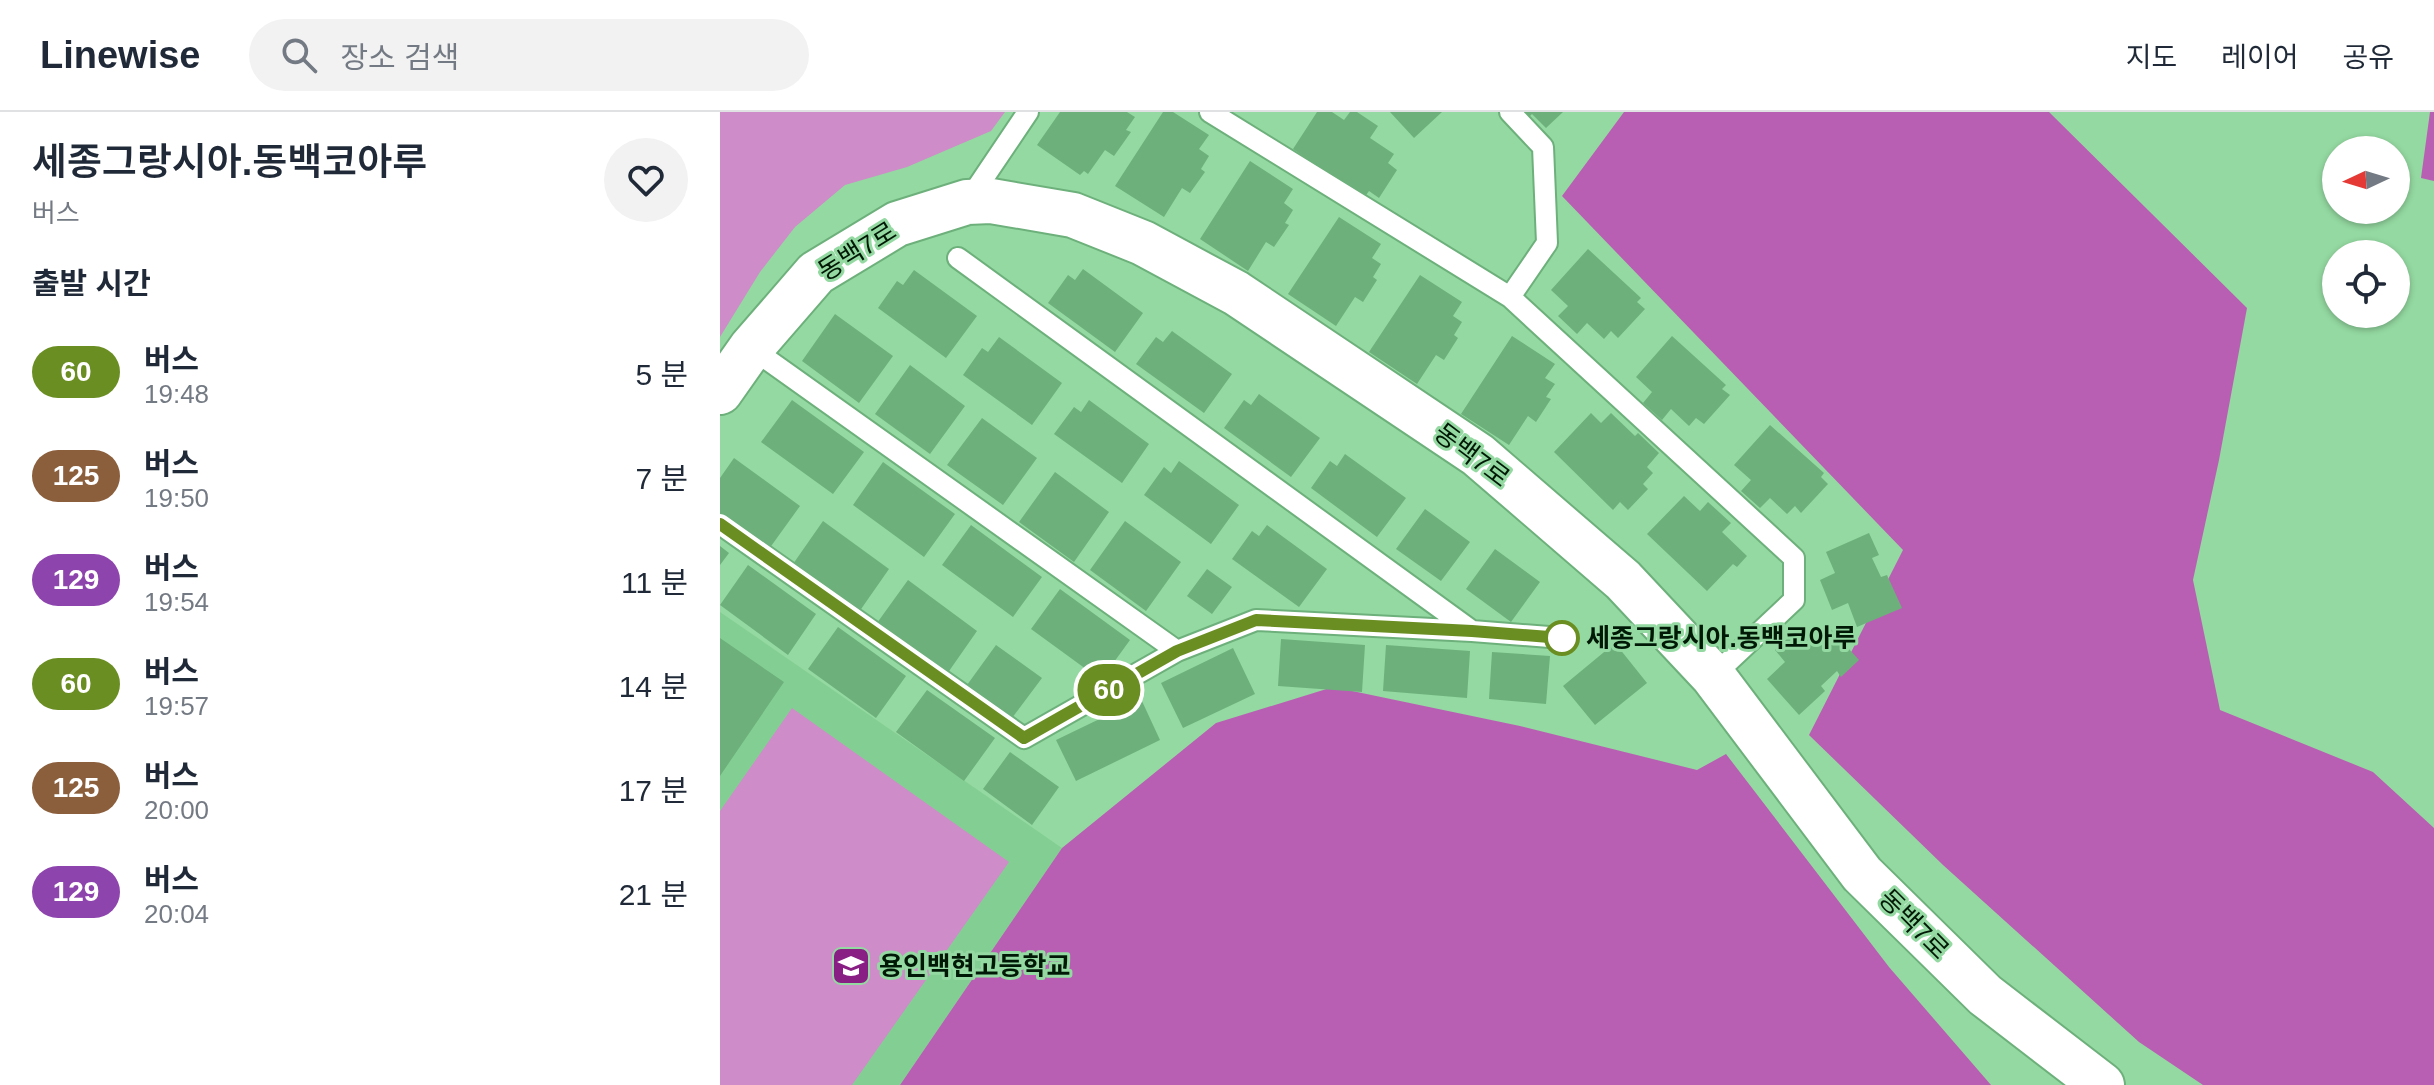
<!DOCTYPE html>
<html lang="ko">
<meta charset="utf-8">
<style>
:root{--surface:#fff;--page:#f2f2f3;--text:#1f2937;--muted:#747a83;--line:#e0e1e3}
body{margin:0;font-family:Arial,"Noto Sans KR",sans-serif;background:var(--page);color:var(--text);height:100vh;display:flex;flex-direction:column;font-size:30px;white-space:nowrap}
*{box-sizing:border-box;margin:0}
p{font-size:26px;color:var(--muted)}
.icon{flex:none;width:44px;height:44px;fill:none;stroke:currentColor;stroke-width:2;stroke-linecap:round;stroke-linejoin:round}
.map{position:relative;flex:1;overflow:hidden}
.sheet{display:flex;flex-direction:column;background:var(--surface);width:720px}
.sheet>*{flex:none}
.badge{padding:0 16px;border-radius:26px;font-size:28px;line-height:52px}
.needle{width:52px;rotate:266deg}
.buttons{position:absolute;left:1602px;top:24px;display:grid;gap:16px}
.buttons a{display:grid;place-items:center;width:88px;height:88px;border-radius:50%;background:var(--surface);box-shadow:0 2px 6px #0004;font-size:40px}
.map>.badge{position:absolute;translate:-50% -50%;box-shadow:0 0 0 4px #fff}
h2{padding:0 32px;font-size:30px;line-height:72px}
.round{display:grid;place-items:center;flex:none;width:84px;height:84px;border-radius:42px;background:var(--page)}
.summary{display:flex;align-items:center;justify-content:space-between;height:136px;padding:0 32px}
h1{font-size:38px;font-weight:600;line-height:60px}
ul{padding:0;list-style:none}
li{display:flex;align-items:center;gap:24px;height:104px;padding:0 32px}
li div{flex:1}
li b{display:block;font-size:30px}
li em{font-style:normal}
li .badge{min-width:88px;font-weight:700;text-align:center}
header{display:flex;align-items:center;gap:48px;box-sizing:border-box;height:112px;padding:0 40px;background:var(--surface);border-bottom:2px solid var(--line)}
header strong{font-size:38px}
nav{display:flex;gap:44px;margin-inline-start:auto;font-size:28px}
.search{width:560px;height:72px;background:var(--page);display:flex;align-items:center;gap:20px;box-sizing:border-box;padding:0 28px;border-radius:44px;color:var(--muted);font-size:30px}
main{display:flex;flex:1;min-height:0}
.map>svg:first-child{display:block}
.built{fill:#83cf93}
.green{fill:#ce8cc8}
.forest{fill:#b95fb3}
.building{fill:#6db07b}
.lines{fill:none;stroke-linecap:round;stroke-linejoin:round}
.service-casing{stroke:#6db07b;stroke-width:24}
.tertiary-casing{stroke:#6db07b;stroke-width:48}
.service{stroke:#fff;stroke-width:20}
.tertiary{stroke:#fff;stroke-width:44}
.line-casing{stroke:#fff;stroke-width:18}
.line{stroke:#6b8e23;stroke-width:12}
.stop-dot{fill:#fff;stroke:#6b8e23;stroke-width:4}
.labels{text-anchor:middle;stroke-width:6;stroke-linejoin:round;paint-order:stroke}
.street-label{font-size:26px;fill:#001906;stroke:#94d9a1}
.stop-label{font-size:26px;font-weight:bold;fill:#001906;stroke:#94d9a1;text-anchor:start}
.poi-label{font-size:26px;font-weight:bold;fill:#001906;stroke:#94d9a1;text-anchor:start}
</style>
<header>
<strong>Linewise</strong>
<div class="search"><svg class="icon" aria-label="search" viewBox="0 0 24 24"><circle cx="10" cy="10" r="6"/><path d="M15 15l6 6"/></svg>장소 검색</div>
<nav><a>지도</a><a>레이어</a><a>공유</a></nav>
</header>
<main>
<section class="sheet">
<div class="summary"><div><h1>세종그랑시아.동백코아루</h1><p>버스</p></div><a class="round"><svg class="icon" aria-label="heart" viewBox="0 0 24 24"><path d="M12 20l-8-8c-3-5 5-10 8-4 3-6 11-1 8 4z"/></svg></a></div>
<h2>출발 시간</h2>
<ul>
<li><span class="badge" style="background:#6b8e23;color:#fff">60</span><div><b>버스</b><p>19:48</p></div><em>5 분</em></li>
<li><span class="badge" style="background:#8b5e3c;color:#fff">125</span><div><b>버스</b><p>19:50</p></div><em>7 분</em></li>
<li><span class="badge" style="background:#8e44ad;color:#fff">129</span><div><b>버스</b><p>19:54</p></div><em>11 분</em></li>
<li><span class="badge" style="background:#6b8e23;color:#fff">60</span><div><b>버스</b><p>19:57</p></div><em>14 분</em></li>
<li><span class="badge" style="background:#8b5e3c;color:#fff">125</span><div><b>버스</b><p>20:00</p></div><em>17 분</em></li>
<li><span class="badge" style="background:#8e44ad;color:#fff">129</span><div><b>버스</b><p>20:04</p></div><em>21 분</em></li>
</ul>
</section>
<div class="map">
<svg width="1714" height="973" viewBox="0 0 1714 973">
<rect width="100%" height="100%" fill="#94d9a1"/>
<path class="built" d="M0,500L342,736L180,973H0Z"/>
<path class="green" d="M0,0H285L271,19L187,55L125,73L75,115L40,160L0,225Z
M72,596L289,750L132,973H0V699Z"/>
<path class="forest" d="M904,0H1329L1527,196L1499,348L1473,468L1500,598L1653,660L1714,716V973H1483L1419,930L1223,753L1089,623L1183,438L842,84Z
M1710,0H1714V69L1701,66Z
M613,575L800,614L977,658L1006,642L1169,855L1271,973H180L342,736L496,611Z"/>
<path class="building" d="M340,0H407L415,5L406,18L411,20L394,44L385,38L368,62L364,59L360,63L317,33Z
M443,0H453L489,23L479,37L489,44L481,57L485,60L470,81L462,76L444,105L395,74Z
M597,0H612L624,8L630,0H637L658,14L650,26L674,42L668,51L677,58L659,86L649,79L644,86L573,37Z
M670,0H722L694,26Z
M795,0H843L826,16L812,2L804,10Z
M530,49L573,77L564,91L573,98L565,111L569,113L554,135L546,130L528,159L480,127Z
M619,105L661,132L652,146L661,152L653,165L657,168L643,190L635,185L616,214L568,182Z
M868,137L921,186L917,190L925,197L898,226L891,219L884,227L867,211L857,222L838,204L848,194L831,178Z
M363,157L423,201L395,240L328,191L348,163L355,168Z
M194,158L257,204L226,246L158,196L177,169L183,173Z
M700,163L742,190L733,204L742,210L734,223L738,226L724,248L716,243L697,272L649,240Z
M115,202L173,244L139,291L82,249Z
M452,219L512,262L484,301L416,252L436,225L443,230Z
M792,224L835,252L825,266L835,272L826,285L831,287L816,310L808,304L789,333L741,302Z
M952,224L1006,273L1002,277L1010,283L984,312L976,306L969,314L951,297L942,308L923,291L932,280L916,265Z
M279,225L342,271L312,313L243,263L262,236L268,240Z
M190,253L245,294L210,342L155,302Z
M539,282L600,326L571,365L504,316L524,288L531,293Z
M72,288L144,340L113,382L41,330Z
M369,288L429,332L402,371L334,322L354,295L361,300Z
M871,301L881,311L891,301L915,324L918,321L939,341L927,355L933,361L923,372L928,377L908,398L900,390L893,398L834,340Z
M262,306L317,346L283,393L227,353Z
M1050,313L1104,361L1101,365L1108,372L1081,401L1075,394L1067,402L1050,386L1040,396L1021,379L1031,368L1014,353Z
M625,342L686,386L657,425L591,376L610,349L617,354Z
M14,346L80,394L49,437L0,401V366Z
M459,349L519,393L491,432L424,383L444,355L451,361Z
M163,350L235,402L204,445L133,393Z
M335,360L389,400L354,450L299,410Z
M964,384L980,399L988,390L1011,411L1002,420L1027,444L1017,455L1013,452L987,479L927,422Z
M705,397L750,430L721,469L676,437Z
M103,409L169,457L139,500L73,452Z
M405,409L461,450L426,499L370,458Z
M251,413L322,465L293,505L222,453Z
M547,413L607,457L579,495L512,447L532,419L539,424Z
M1149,421L1159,443L1152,446L1161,465L1167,463L1182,496L1137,515L1128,491L1112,498L1100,468L1115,461L1106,440Z
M0,434L9,441L0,453Z
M775,437L820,470L791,510L746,477Z
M28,453L96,502L68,543L0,493Z
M487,457L512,475L492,502L467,484Z
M188,468L257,519L227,562L157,511Z
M340,477L410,528L381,568L311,517Z
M1107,513L1139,548L1121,565L1117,559L1101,574L1105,579L1079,603L1047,567L1065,550L1055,538L1079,516L1090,528Z
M118,515L186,564L156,606L88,557Z
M0,526L64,570L0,664Z
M561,527L645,533L642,580L558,574Z
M895,531L927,571L875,613L843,574Z
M276,533L322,566L292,606L247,573Z
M666,533L750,539L747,586L663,579Z
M513,536L535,582L463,616L441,571Z
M772,540L830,544L826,592L769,587Z
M207,578L275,626L244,669L176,620Z
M421,587L440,628L356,669L336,628Z
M290,640L339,675L312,713L263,677Z"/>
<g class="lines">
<g class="service-casing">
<path id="service" d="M490,0L790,185L1074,446V488L993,564
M248,89L308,0
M238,146L752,519
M790,185L827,131L823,35L790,0
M0,412L304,626L457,539L31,236
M457,539L536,508L752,519L842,526"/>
</g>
<g class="tertiary-casing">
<path id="tertiary" d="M0,280L31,236L96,161L177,112L247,90L271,89L353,103L423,131L516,181L758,343L903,468L993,564L1142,762L1265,883L1382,973"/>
</g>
<use href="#service" class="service"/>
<use href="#tertiary" class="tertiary"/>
</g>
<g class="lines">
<g class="line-casing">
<path id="line" d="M0,412L304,626L457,539L536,508L752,519L842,526"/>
</g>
<use href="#line" class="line"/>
</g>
<defs>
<g id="school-square" transform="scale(2)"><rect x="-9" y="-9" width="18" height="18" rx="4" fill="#891f85" stroke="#94d9a1"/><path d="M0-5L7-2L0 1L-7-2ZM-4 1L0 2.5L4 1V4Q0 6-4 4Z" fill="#fff"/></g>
</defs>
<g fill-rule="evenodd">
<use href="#school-square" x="131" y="854"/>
</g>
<circle class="stop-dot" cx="842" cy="526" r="16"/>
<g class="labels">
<g class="street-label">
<text transform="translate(137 139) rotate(-32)" y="9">동백7로</text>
<text transform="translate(752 343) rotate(37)" y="9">동백7로</text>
<text transform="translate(1194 812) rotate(45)" y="9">동백7로</text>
</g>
<g class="stop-label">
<text x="866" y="535">세종그랑시아.동백코아루</text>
</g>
<g class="poi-label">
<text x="159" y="863">용인백현고등학교</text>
</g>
</g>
</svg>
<div class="buttons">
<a><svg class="needle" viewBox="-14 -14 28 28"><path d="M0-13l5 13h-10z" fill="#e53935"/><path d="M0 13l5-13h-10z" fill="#747a83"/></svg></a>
<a><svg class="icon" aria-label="locate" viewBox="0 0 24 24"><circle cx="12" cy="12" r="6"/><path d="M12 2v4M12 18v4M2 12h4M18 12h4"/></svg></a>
</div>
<b class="badge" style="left:389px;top:578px;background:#6b8e23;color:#fff">60</b>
</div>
</main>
